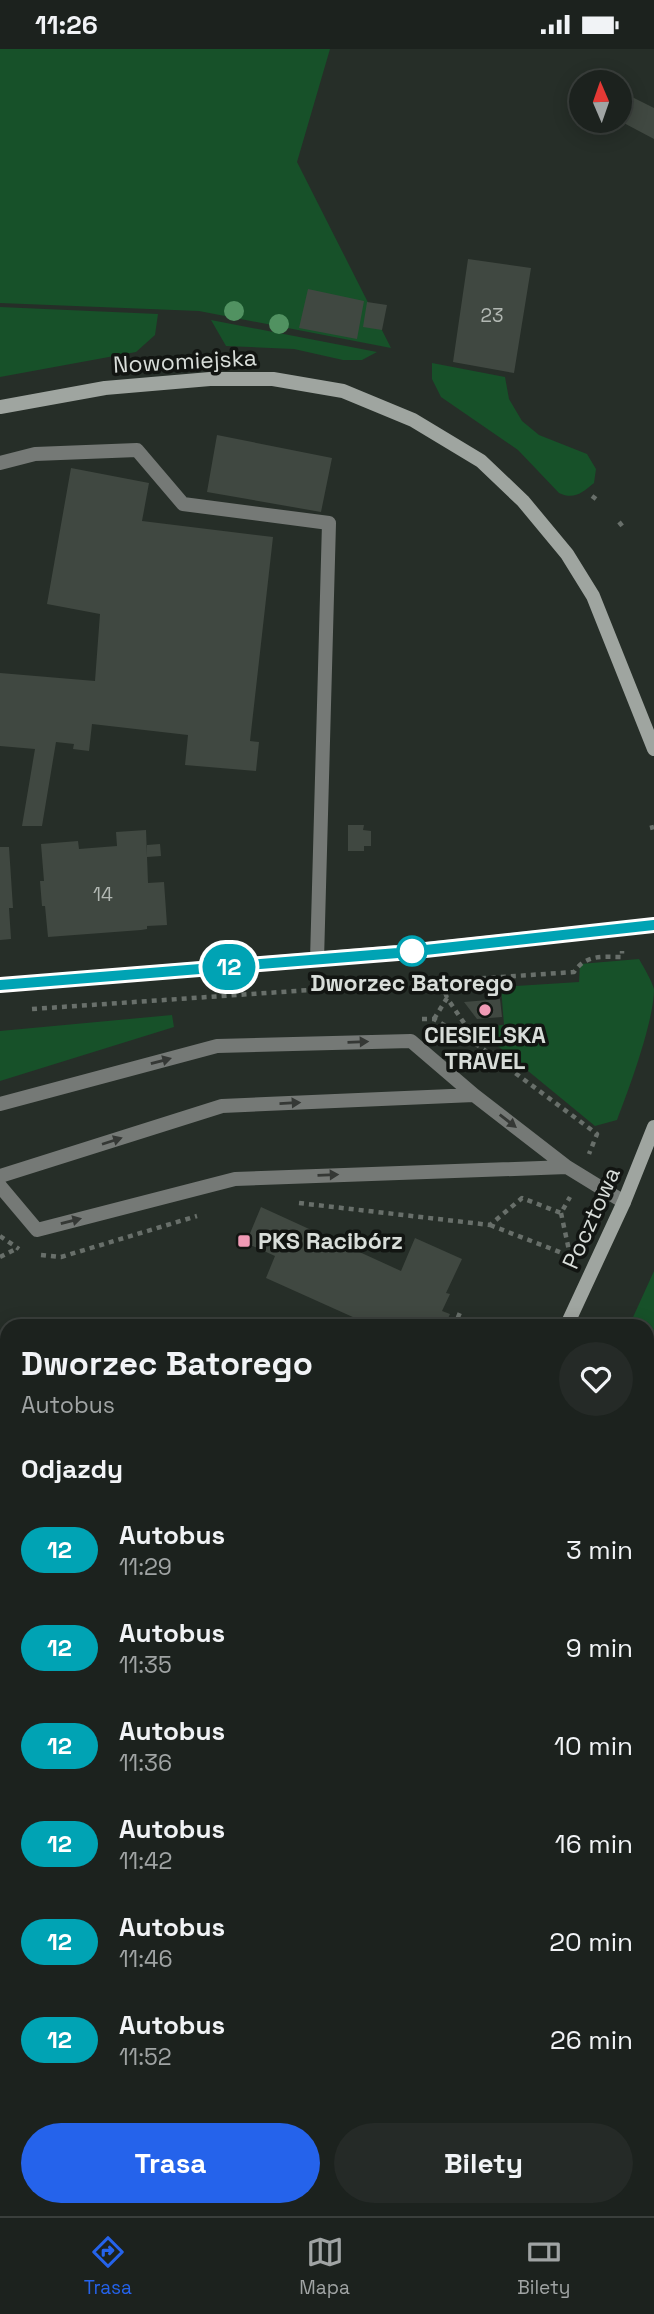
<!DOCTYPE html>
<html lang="pl">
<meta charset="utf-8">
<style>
:root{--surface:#1c221e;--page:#252a27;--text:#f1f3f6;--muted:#a0a4a4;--line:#3a3f3c;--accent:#2563eb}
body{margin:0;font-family:"Space Grotesk",sans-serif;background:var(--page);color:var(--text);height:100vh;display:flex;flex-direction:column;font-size:26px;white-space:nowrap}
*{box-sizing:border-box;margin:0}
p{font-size:23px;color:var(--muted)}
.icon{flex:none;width:38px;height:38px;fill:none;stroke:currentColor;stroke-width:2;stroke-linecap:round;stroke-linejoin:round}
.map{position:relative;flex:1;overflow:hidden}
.drawer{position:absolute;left:0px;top:1270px;width:654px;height:898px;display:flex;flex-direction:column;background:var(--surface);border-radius:21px 21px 0 0;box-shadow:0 4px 18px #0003,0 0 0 2px var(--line)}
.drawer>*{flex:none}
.badge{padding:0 14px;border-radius:23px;font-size:24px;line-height:46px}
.needle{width:46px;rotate:358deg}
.tools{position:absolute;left:569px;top:21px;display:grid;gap:14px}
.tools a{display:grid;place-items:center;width:63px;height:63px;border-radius:50%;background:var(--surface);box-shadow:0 4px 18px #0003,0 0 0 2px var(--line);font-size:35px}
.map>.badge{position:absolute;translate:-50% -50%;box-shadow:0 0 0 4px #fff}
h2{padding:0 21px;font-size:26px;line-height:63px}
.round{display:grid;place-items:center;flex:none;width:74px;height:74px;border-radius:37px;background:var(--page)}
.summary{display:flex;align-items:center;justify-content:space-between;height:119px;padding:0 21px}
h1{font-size:33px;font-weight:700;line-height:52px}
.action{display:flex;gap:14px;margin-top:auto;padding:14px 21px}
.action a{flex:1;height:80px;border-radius:42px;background:var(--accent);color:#fff;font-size:28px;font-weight:700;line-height:80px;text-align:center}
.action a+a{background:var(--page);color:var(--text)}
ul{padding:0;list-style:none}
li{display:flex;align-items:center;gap:21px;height:98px;padding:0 21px}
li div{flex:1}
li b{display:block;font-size:26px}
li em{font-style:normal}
li .badge{min-width:77px;font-weight:700;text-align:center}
.status{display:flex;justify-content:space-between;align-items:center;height:49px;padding:0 35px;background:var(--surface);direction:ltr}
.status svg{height:19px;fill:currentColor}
.dock{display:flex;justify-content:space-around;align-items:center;height:98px;border-top:2px solid var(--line);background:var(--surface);font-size:19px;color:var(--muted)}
.dock a{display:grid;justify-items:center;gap:4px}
.dock .active{color:var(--accent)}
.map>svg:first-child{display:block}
.grass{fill:#175129}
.building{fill:#404841}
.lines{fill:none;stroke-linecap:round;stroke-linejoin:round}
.path{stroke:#686f6a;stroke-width:4.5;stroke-dasharray:5 5;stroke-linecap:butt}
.service{stroke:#757976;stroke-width:14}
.minor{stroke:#757976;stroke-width:14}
.secondary{stroke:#9fa5a0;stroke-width:14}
.rail{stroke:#858b86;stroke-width:5;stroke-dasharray:9 9;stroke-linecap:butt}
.tree{fill:#519261}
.oneway{fill:#353835}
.line-casing{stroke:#fff;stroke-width:16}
.line{stroke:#00a3b4;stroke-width:10}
.stop-dot{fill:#fff;stroke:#00a3b4;stroke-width:3.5}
.poi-dot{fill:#f09ab5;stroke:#121512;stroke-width:2.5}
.labels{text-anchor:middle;stroke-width:7;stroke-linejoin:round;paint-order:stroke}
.number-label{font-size:19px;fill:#b2b8b3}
.street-label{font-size:23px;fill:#d8ddd9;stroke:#121512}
.stop-label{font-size:23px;font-weight:bold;fill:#d8ddd9;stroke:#121512}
.poi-label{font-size:23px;font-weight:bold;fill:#d8ddd9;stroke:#121512}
</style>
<div class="status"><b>11:26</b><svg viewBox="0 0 49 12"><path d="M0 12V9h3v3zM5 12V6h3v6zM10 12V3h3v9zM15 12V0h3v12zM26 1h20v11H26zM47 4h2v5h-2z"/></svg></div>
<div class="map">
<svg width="654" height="2167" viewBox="0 0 654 2167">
<rect width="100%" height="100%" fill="#262e28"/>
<path class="grass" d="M0,0H330L297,113L391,299L199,262L0,254Z
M0,258L158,265L155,286L136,303L0,328Z
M211,271L377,303L362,311H343L294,300L226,297Z
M432,314L505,328L509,350L522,372L539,386L587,405L596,420L594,434C582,444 574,451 559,444L518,401L441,348L432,330Z
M639,910C644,919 651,930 654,940C654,972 629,1040 617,1071L595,1077L488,989L490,977L504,976L501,938L579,933L580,915Z
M172,966L174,978L0,1032V982Z
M654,1222V1433L648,1427V1278L629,1277Z"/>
<path class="building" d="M628,46L654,59V90L620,72V64Z
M468,210L531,219L514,324L453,313Z
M308,240L364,252L357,290L299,279Z
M367,253L387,256L382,281L363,278Z
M217,386L332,409L321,463L207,443Z
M71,419L149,434L142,472L273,488L250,692L259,693L256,722L185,716L188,686L92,675L89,702L73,700L74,695L56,693L42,777H22L35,700L0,697V624L95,632L100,565L47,555Z
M348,776H364L363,781L371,782V797H364V802H348Z
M146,781L148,834L164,833L167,876L147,877V880L141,881L48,888L45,857H42L40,832H44L41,795L78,792L79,800L117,797L116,783Z
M160,795L161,807L147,808V796Z
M0,798H9L13,859H9L11,890L0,891Z
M500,950L502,968L477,970L464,953Z
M261,1158L401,1222L415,1189L462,1210L446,1244L450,1245L442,1262L450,1265L444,1278H375L266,1229L275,1207L246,1194Z
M7,1640V1682L0,1684V1642Z
M7,1698V1749L0,1750V1699Z
M0,1835L7,1836V1918L0,1916Z
M0,2115H2L9,2167H0Z
M269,2161H338L335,2167H267Z
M456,2161H473L470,2167H453Z"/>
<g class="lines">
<path class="path" d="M592,447L596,450
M619,473L623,478
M650,779L654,778
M442,933L447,949
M32,960L574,923C586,905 602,908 622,908V902
M422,970H434L479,997L597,1085L589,1105
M434,970L447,949L477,993
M299,1154L490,1176L522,1149L561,1164L570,1148
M561,1164L570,1206
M490,1176L570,1207L568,1211
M0,1187L19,1200
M41,1206L61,1208L197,1167
M0,1208L18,1199
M454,1278L461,1261
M648,1441L654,1449
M648,1479L654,1480
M238,2167L239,2161"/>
<path class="service" d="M0,414L35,405L137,401L183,455L329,474L317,911
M0,1055L217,997L411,992L474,1046
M0,1127L222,1057L474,1046L567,1118L624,1153
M0,1137L37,1181L235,1130L567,1118"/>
<path class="minor" d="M0,936L398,903L654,876"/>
<path class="secondary" d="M0,358L105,339L210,330H273L343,342L413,371L481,412L523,452L567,505L593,547L654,700
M566,1278L624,1153L654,1078
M116,2167L119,2161
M140,2167L141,2161
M163,2167L166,2161"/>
<path class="rail" d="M648,1614L654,1600
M648,1669L654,1654
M648,1834L654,1819
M404,2167L406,2161
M426,2167L428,2161
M497,2167L500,2161"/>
</g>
<g class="tree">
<circle cx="234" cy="262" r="10"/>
<circle cx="279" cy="275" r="10"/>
</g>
<defs><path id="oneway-solid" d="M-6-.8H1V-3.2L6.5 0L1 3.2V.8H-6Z" transform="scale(1.75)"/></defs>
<g class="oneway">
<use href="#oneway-solid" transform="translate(358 993) rotate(-2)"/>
<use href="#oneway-solid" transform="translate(161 1012) rotate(-15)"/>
<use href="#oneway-solid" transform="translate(290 1054) rotate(-3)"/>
<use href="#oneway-solid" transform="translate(508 1072) rotate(38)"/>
<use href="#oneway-solid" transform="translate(112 1092) rotate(-18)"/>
<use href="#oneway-solid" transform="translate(328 1126) rotate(-2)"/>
<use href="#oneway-solid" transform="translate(71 1172) rotate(-14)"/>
</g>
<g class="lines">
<g class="line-casing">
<path id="line" d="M0,936L398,904L654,876"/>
</g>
<use href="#line" class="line"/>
</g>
<circle class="stop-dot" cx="412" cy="902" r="14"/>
<g class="poi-dot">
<circle cx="485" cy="961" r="7"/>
<rect x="237" y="1185" width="14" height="14" rx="3.5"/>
</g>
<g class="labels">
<g class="number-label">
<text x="492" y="273">23</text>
<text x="103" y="852">14</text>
</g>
<g class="street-label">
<text transform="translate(185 312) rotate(-3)" y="8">Nowomiejska</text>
<text transform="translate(591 1169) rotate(-66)" y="8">Pocztowa</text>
</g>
<g class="stop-label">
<text x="412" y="942">Dworzec Batorego</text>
</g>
<g class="poi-label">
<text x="485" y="994">CIESIELSKA<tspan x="485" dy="26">TRAVEL</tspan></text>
<text x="258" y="1200" text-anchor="start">PKS Racibórz</text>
</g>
</g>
</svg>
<div class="tools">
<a><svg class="needle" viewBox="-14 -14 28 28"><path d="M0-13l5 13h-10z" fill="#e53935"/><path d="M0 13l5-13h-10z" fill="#a0a4a4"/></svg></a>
</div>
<b class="badge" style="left:229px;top:918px;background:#00a3b4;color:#fff">12</b>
<section class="drawer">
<div class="summary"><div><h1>Dworzec Batorego</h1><p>Autobus</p></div><a class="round"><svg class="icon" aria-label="heart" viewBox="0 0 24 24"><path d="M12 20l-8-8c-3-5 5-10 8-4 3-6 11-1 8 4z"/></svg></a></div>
<h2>Odjazdy</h2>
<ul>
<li><span class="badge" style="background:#00a3b4;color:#fff">12</span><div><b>Autobus</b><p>11:29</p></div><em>3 min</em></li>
<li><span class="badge" style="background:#00a3b4;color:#fff">12</span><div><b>Autobus</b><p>11:35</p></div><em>9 min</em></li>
<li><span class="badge" style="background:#00a3b4;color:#fff">12</span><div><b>Autobus</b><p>11:36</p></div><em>10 min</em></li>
<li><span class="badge" style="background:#00a3b4;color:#fff">12</span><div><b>Autobus</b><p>11:42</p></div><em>16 min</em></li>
<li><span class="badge" style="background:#00a3b4;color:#fff">12</span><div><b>Autobus</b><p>11:46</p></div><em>20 min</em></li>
<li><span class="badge" style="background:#00a3b4;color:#fff">12</span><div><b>Autobus</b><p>11:52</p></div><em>26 min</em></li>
</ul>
<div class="action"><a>Trasa</a><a>Bilety</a></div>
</section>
</div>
<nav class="dock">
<a class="active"><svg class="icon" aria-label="directions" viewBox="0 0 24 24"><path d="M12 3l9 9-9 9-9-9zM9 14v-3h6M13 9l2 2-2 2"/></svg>Trasa</a>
<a><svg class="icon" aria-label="map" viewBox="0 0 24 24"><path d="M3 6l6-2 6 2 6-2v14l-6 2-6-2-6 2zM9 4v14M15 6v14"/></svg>Mapa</a>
<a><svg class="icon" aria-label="tickets" viewBox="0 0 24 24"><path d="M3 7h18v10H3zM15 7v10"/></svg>Bilety</a>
</nav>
